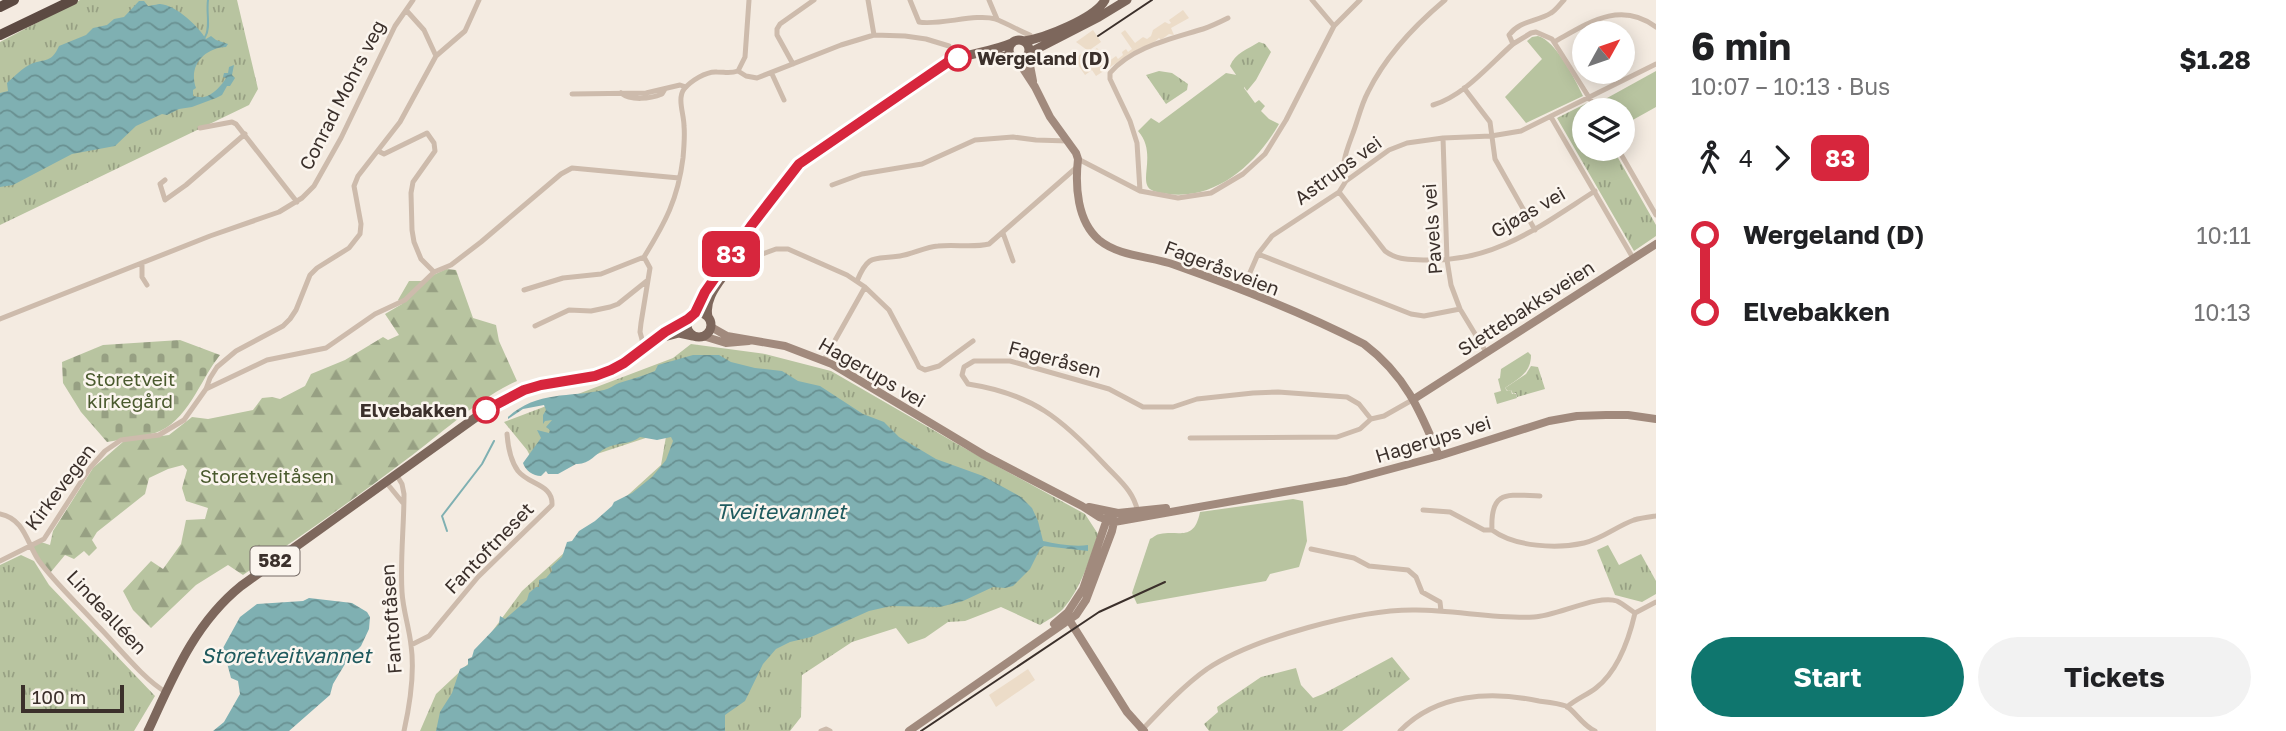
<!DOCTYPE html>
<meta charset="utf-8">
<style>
:root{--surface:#fff;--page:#f2f2f2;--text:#202124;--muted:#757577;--accent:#0f766e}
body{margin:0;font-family:"Golos Text",sans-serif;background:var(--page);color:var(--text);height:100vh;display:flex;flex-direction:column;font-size:26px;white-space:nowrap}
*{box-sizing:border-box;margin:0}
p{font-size:23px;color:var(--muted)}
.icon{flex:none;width:38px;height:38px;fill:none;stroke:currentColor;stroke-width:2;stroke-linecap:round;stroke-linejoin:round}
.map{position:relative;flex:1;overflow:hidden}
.panel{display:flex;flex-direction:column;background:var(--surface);width:630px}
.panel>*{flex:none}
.badge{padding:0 14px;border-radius:10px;font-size:24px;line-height:46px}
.needle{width:46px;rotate:50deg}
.buttons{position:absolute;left:1572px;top:21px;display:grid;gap:14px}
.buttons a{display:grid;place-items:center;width:63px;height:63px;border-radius:50%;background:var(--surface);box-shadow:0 4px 18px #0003;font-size:35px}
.scale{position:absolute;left:21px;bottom:18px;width:103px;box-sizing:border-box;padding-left:7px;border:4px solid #3b302b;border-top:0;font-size:19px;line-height:24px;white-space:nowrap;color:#3b302b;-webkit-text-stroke:5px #fbf5ee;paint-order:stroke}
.map>.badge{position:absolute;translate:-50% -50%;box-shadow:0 0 0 4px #fff}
.legs{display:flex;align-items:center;gap:10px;height:77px;padding:0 35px;font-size:23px}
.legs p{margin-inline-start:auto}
.head{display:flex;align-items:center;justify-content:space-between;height:119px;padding:0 35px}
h1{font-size:38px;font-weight:700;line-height:52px}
.button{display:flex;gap:14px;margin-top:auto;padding:14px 35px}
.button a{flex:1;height:80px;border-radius:42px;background:var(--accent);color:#fff;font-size:28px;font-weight:700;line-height:80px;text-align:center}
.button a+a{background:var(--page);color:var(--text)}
ul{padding:0 35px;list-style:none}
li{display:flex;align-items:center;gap:24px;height:77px;font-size:26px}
li i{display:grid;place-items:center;width:10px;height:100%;margin:0 9px;background:currentColor}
li i::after{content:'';width:18px;height:18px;margin:-9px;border:5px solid;border-radius:50%;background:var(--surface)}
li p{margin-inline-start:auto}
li:first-child i{background:linear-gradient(#0000 50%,currentColor 0)}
li:last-child i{background:linear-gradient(currentColor 50%,#0000 0)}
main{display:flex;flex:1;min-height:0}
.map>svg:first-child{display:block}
.green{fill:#b8c4a0}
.forest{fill:url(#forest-firs)}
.cemetery{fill:url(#cemetery-stones)}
.park{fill:url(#park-tufts)}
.plaza{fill:#ecdcc8}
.water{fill:url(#water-waves)}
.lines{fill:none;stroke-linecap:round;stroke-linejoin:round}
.stream{stroke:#7fb0b2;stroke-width:2}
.street{stroke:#cdbbac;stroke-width:5}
.secondary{stroke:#a18a7d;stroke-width:8}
.primary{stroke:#7d675c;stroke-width:9}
.highway{stroke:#5c4a42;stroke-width:10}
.tram{stroke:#3b302b;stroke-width:2}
.line-1-casing{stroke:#fff;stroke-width:16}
.line-1{stroke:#d7263d;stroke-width:10}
.stop-1-dot{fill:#fff;stroke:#d7263d;stroke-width:3.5}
.labels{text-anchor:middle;stroke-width:5;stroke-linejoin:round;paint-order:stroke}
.shield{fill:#fbf5ee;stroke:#756b66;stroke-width:2}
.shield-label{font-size:18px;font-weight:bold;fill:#3b302b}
.stop-label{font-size:19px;font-weight:bold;fill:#3b302b;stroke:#fbf5ee;text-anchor:start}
.street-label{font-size:19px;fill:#3b302b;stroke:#fbf5ee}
.park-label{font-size:19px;fill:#4a5a2e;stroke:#fbf5ee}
.water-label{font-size:21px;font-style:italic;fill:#1f5a5e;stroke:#fbf5ee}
</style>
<main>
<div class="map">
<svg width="1656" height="731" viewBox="0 0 1656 731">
<defs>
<pattern id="forest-firs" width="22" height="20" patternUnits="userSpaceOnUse" patternTransform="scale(1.75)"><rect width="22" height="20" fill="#b8c4a0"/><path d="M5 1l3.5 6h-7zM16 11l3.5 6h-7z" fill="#97a083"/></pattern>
<pattern id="cemetery-stones" width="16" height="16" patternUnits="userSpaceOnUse" patternTransform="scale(1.75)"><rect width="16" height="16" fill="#b8c4a0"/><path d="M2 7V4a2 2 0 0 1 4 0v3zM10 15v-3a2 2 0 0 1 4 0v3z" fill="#97a083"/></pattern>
<pattern id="park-tufts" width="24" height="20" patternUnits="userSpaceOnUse" patternTransform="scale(1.75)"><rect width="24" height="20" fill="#b8c4a0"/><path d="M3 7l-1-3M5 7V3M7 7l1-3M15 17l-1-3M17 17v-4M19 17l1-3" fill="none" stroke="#97a083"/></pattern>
<pattern id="water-waves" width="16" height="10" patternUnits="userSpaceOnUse" patternTransform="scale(1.75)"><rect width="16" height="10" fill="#7fb0b2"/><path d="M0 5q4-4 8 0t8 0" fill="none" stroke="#699091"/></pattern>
</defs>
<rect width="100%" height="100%" fill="#f4ebe1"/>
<path class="green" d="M1538,36C1556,41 1575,79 1583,96L1526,123L1505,97L1542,59L1527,41L1532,37Z
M1656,71V107L1622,126V110H1603L1598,103Z
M1226,73L1242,76L1246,81L1244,88L1255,103L1259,100L1265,106L1261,111L1269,119L1279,124C1256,164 1217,200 1168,194C1162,193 1151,192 1148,187C1141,177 1156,151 1138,131L1151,118L1159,123Z
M1528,352L1531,355C1531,373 1519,378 1505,388L1507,391L1511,390L1512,394H1516L1517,398L1497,404L1494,393L1501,391L1498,379L1500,378L1501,369Z
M1293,499L1303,501L1307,541L1299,567L1270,574L1266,581L1137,604L1132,593L1150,539C1154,537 1157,534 1160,534C1179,530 1194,542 1200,512Z"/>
<path class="forest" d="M446,269L456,270L473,318L496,325L499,341L517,381C480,397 440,435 407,459C354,499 299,538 243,575L228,565L196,585L151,628L133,610L123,591L151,561L163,569L181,544L186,520L205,519L208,508L186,501L182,488L187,470L183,465L168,469L149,478L145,494L97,532L92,540L97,548L89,556L84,551L74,559L65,555L50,573L31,548L38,541L50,545L53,531L93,468L124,441L169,435L192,417L208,419L253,410L262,398L272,397L280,399L305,386L311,374L345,360L383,337L388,340L399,335L385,314L402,304L398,300L409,281H421Z"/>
<path class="cemetery" d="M180,340L220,355C200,380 187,423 155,433C140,437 123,439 107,442L81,412L63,383L62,362L103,345Z"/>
<path class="park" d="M80,0H237L258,89L249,105L0,225V42Z
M1259,42L1265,44L1271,52L1256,80L1247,91L1230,66C1235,53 1248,49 1259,42Z
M1159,71L1172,73L1188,84L1187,90L1166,104L1146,75Z
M1587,103L1591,110H1584V149H1613L1656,225V236L1634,251L1557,118Z
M691,344L765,354L831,371L966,449L1085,514L1098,534C1090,559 1081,588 1063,609C1057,615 1048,620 1040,625L1001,607L965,621L948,622L925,638L908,644L896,628L852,642L802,675L801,717L790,731H420L436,694L468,664L522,591L661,465L667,431L539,473L527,450L504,422L673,358Z
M1531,366L1538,367L1545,389L1517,397L1516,393L1513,394L1511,390L1508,391L1505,388L1526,374Z
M1608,545L1619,565L1641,554L1656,581V594L1642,602L1615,595L1597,550Z
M21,555L34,561L49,585L155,696L134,731H0V565Z
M1392,657L1410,679L1342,731H1209L1204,724L1218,712L1217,707L1261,677L1296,668L1301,685L1313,698L1323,694Z"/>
<path class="plaza" d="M1183,10L1189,18L1171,28L1174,35L1169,34L1161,40L1159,38L1152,44L1140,48L1096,76L1092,70L1085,75L1074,59L1087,50L1076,42L1093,30L1101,42L1091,49L1093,51L1097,48L1108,62L1116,56L1118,59L1123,55L1122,52L1126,49L1128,52L1132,49L1121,33L1125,30L1135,43L1143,37L1147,39L1151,36L1153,30L1165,22L1169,24L1171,23L1169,20Z
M1028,669L1035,680L996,707L989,695Z"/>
<path class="water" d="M139,1H144L148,6C149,6 159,4 160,4C176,5 198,26 206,39L211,36L216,40L228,44L226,47C204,48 188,66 196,88L193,90V96C196,96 200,98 204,97C213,95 222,85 226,78L223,77L224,73H228L229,67L234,65L232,75L235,78L230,86H227L222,95L216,98L192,107L179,109L167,115L162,114L136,126L115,146L72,154L13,185L0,187V93L8,91L7,83C15,76 22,68 31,64C45,58 51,64 59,46L86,35L93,28L107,25L114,19L124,17Z
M693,355H719L731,362L755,368L782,371L798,381L820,386L863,414L884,422L899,437L936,459L983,476L1021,497L1032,508L1038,521L1043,541C1056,544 1075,547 1088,545V551L1044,546L1040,549L1030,569L1013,586L1005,588L993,587L963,601L940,607L891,606L869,611L811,637L790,642L776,649L763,664L745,701L725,715V731H436L440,712L452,693L460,669L468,665V659L472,657L474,650L499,624L500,616L505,619L527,600L529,593L536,587H539V580L546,578L552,571L551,567L562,557L567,542L572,541L579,531L595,521L612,506L614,502L632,493L652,477L666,460L673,441L671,437L657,440L640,437C630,445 617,442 606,448C595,454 589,465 576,464L558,474H548L546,471L541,476C533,476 525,470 523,463L541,438L537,430L549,433L550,430L546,427L552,420L545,421L543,424V415L546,410L544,405L523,409L508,419V417C538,390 569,398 604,390C609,389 614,385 619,383C631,379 643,376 655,371L658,365Z
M309,598L352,603L367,612L370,617L369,629L361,646L348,659L333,684L330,695L289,731H213L224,722L240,694L238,681L231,678L223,648L240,617L257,604L303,601Z"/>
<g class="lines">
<path class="stream" d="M205,37C211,28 206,12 208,0
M447,531L442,516L482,464L494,441"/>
<path class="street" d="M868,0L874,35
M910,0L919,22C938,26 977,13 995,19C1007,23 1019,31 1030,35
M989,0L997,19
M1312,0L1334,26
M1554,42C1588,23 1620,0 1656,27
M1513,44L1531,33L1536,32L1552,39L1597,110
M436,56L465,31L479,0
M793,64L777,35V29L780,24L814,0
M738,71L746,76L757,78L841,45L874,35L905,36L926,39L949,46
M772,74L784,100
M1464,88L1490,122L1495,159L1535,230
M621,93C631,101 650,99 662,94L665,89
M572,94L646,93L680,85L686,87
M1433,105C1464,96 1489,65 1513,44L1509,35C1520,20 1537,22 1551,13C1556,10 1560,4 1564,0
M1551,117L1633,258
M200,128L232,122L236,124L297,202
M1443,138L1447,260L1451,285L1460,309L1486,352
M1618,149L1656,215
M378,151L384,154L427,133L434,143L435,151L413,182L411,193L412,230L414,242L421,259L434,272
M1078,159L1140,191L1178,198L1211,193L1243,174L1265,154L1286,120L1334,26L1360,0
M165,180L160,184L165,200L186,185L245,134
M1346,181C1339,167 1348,147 1353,133C1358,120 1361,105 1368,92C1386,55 1414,26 1445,0
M832,185L862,174L922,164L975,140L1013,137L1036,140L1068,141
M1140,191L1137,143L1130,121L1110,79V73C1132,47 1171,39 1203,29C1212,26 1220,22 1228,18
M1339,192L1385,251C1398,261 1411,259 1427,260C1495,262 1540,226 1595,191
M1003,233L1013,261
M1258,254L1411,314L1424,316L1460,309
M754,257L776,249H788L847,275L865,287L889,310L915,359L919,367L925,370L939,366L973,341
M142,265V277L147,285
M857,281C869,252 875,260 900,256C913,254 925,247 938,246C956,244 972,248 989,244L1077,167
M524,290L563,278L601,274L644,257
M1242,291L1258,254L1272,236L1339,192L1346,181L1389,150L1407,143L1443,138L1491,136L1521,131L1656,64
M0,319L210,236L279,212L302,198L314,186L341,138L395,26L413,0
M535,326L569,310L591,311L610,307L618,304L648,280
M643,343L640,332L641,323L650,268L644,257C665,223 678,199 683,158C684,147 685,136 684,126C684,114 677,99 684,89C691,81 706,71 717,72C725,72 730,74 738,71L745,57L749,0
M824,360L865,287
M206,389L267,360L326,348L375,314L405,300L434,272L451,265L481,242L561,174L572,168L679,178
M1190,438L1337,437L1360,429L1371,419L1384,416L1414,399
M396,474L402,484L404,494C404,527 400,559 402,592C403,610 409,627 411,645C415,673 410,704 404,731
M385,481L403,503
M1540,496C1508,495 1490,489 1492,530C1515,547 1557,549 1584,543C1602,539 1617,526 1634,520C1641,518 1649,517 1656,516
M1423,510L1450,512L1484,530H1492
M0,514C25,519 27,544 39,561C56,584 78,604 97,625C116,644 144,680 166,692
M1138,514C1135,492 1119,480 1105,465C1062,419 1033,394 968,384L962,375L964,367L974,361H1010L1109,389L1143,407H1173L1197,399L1253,393L1278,392L1347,397L1359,404L1371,419
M1311,549L1354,558L1369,566L1408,570L1416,577L1422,592L1440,602L1441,611
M0,561L44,539L90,468L105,451L121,440L159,435L184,420L206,389L210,378L217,367L236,351L283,326L290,319L296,310L310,275L317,268L349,248L360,234L361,224L354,186L358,176L400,122L436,56L424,30L406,10
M411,645L429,636L478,577L552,505C553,484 529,485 518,471C510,460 508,447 507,434
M1567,707C1576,699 1587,695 1596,688C1618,671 1629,639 1635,613L1656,602
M821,731L826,729L830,731
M1141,731C1161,710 1183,686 1207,669C1254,638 1360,609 1416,610C1455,610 1495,619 1534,617C1557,616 1598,594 1617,601C1623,604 1629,609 1635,613
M1400,731C1437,693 1491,691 1539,701C1547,702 1558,703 1566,706C1575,711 1582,725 1595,731"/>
<path class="secondary" d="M1028,55L1033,81
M1018,61L1035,87L1050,117L1076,153L1078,159C1075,186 1077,221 1099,240C1120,257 1150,256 1175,265C1237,287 1306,314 1364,344C1405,375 1420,410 1439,456
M711,327L727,336L785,346L832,364L984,455L1082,506L1099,517L1114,522L1346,481L1439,456L1549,421L1577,416L1606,415H1628L1656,419
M703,336L726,343L749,341
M1414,399L1656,244
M1089,507L1118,513L1166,508
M1068,618L1127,712L1144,731
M1054,624L1068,612L1083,589L1108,516
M909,731L1076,615L1086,600L1112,531L1114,522L1111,512"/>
<path class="primary" d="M1009 50a10 10 0 1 1 20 0a10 10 0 1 1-20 0Z
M1024,41C1045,38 1095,18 1105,0
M1029,53L1099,17L1127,0
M982,58L1001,56L1012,58
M687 325a12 12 0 1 1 24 0a12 12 0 1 1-24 0Z
M696,313L712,282L799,165L948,62C969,53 991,52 1012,43
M708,317C704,298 719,283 729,268
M664,337L679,333L693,336
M148,731C173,677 194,624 241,586L486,410C503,400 520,391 539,386C564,379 589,379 612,369C639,357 662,334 688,319"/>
<path class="highway" d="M0,7L14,0
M0,35L73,0"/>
<path class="tram" d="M1098,36L1152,0
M921,731L1099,612L1165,582"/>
</g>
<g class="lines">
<g class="line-1-casing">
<path id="line-1" d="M486,410L524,390L541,385L595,376L611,370L624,363L665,332L688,319L695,313L705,292L751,226L799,164L907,90L948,62L958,58"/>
</g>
<use href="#line-1" class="line-1"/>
</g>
<g class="stop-1-dot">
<circle cx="958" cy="58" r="12"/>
<circle cx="486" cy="410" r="12"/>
</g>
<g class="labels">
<rect class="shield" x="250.5" y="546.5" width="49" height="29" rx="5"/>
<g class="shield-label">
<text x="275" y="567">582</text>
</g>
<g class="stop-label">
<text x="977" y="65">Wergeland (D)</text>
<text x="467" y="417" text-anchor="end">Elvebakken</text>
</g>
<g class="street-label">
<text transform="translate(342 95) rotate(-63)" y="7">Conrad Mohrs veg</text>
<text transform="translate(1338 170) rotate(-36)" y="7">Astrups vei</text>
<text transform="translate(1528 212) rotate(-30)" y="7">Gjøas vei</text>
<text transform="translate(1432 229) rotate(-94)" y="7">Pavels vei</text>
<text transform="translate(1222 268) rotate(21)" y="7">Fageråsveien</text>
<text transform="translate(1526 308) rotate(-33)" y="7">Slettebakksveien</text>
<text transform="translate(1055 359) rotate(15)" y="7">Fageråsen</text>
<text transform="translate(872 372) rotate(30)" y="7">Hagerups vei</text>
<text transform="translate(1433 439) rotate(-17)" y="7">Hagerups vei</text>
<text transform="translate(60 487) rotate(-53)" y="7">Kirkevegen</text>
<text transform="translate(489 548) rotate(-46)" y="7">Fantoftneset</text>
<text transform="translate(107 612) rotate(47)" y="7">Lindealléen</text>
<text transform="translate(391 619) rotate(-94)" y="7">Fantoftåsen</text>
</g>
<g class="park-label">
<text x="130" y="386">Storetveit<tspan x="130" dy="22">kirkegård</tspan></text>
<text x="267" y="483">Storetveitåsen</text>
</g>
<g class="water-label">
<text x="781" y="519">Tveitevannet</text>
<text x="286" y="663">Storetveitvannet</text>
</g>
</g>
</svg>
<div class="buttons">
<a><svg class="needle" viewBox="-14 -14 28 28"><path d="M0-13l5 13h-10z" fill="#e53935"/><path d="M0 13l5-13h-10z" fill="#757577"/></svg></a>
<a><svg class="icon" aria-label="layers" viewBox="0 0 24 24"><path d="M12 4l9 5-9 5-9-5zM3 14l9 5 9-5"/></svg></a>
</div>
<div class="scale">100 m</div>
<b class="badge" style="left:731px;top:254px;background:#d7263d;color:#fff">83</b>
</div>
<section class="panel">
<div class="head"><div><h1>6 min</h1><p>10:07 – 10:13 · Bus</p></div><b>$1.28</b></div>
<div class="legs"><svg class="icon" aria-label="walk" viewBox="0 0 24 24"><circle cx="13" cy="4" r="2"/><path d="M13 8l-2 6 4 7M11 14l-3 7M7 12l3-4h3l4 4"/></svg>4<svg class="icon" aria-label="forward" viewBox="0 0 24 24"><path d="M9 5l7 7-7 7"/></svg><b class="badge" style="background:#d7263d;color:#fff">83</b></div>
<ul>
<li><i style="color:#d7263d"></i><b>Wergeland (D)</b><p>10:11</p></li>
<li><i style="color:#d7263d"></i><b>Elvebakken</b><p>10:13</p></li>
</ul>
<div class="button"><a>Start</a><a>Tickets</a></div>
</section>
</main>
